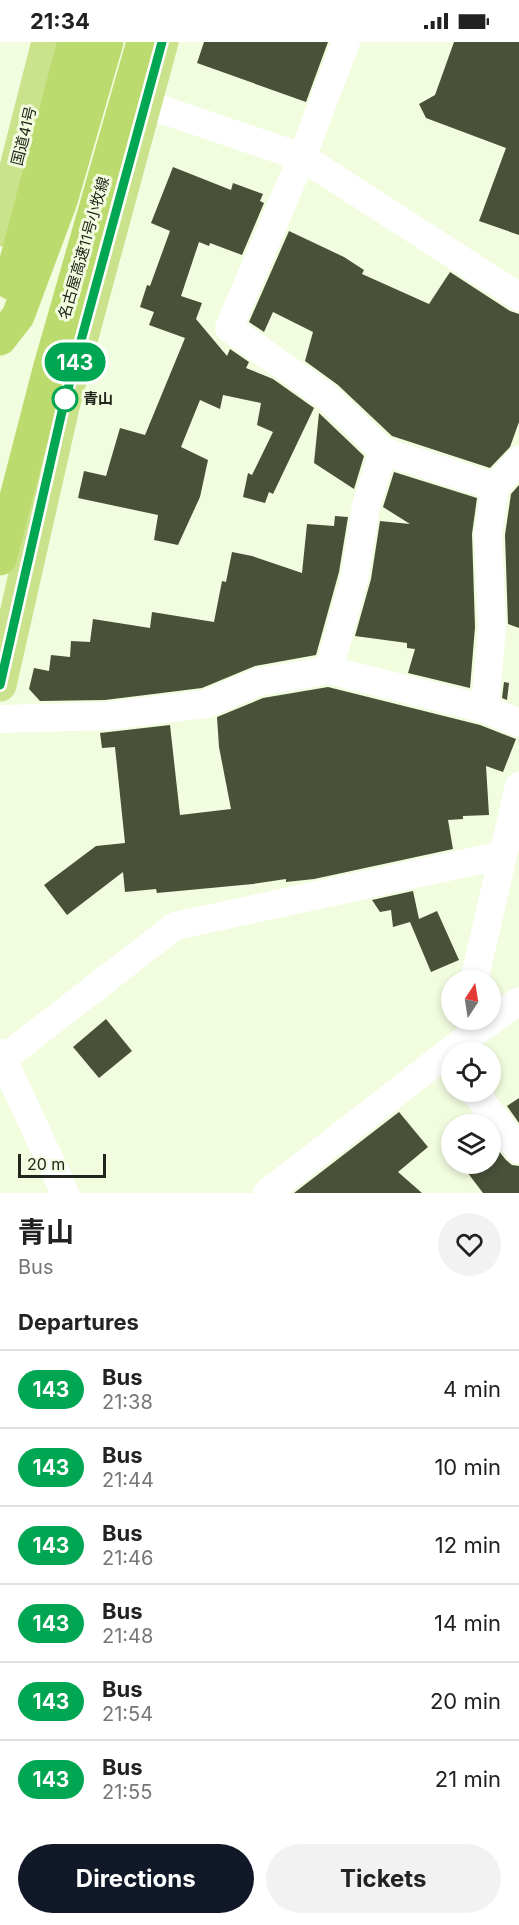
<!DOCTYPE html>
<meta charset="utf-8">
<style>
:root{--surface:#fff;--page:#f2f2f2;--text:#222;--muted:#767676;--line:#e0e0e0;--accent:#111827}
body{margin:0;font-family:Inter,"Noto Sans JP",sans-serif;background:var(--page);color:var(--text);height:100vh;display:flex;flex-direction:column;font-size:22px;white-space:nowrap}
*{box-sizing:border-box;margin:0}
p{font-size:20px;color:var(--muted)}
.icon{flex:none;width:33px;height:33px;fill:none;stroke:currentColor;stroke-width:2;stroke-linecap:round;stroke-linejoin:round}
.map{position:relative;height:1151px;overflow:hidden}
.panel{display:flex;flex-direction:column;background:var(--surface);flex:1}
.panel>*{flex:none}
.badge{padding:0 12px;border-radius:20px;font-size:21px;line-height:39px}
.needle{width:39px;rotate:12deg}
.controls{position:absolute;left:441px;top:928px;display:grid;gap:12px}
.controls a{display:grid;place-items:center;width:60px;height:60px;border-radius:50%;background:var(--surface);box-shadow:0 3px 9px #0003;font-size:30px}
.scale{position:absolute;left:18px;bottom:15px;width:88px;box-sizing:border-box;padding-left:6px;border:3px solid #22251b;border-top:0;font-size:16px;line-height:21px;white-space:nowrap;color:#22251b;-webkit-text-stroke:4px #f2fcdf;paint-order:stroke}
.map>.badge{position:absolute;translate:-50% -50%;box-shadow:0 0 0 3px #fff}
h2{padding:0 18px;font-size:22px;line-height:54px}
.round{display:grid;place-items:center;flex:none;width:63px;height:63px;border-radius:32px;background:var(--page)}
.head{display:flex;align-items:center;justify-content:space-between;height:102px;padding:0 18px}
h1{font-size:28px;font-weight:700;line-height:45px}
.cta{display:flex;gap:12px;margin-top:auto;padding:12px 18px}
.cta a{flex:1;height:69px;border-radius:36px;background:var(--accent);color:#fff;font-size:24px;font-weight:700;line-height:69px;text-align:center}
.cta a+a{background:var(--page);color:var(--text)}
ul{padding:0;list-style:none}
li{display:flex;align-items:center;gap:18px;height:78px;padding:0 18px;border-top:2px solid var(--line)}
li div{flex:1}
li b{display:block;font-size:22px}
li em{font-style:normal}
li .badge{min-width:66px;font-weight:700;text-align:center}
.status{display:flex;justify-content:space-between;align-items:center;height:42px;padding:0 30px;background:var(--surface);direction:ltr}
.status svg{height:16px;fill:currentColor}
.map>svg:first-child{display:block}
.building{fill:#495139}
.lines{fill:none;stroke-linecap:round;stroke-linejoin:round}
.minor{stroke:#fff;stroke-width:28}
.trunk{stroke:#cae28c;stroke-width:33}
.motorway{stroke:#bcdb6f;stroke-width:33}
.line-casing{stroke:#fff;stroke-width:14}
.line{stroke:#00a651;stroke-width:9}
.stop-dot{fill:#fff;stroke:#00a651;stroke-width:3}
.labels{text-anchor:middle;stroke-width:6;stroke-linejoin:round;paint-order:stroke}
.street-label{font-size:15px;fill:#22251b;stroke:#f2fcdf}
.stop-label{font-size:15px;font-weight:bold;fill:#22251b;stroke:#f2fcdf;text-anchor:start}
</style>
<div class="status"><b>21:34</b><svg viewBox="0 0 49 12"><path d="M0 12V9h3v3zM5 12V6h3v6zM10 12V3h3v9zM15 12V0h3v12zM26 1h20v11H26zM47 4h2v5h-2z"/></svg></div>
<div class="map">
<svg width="519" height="1151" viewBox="0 0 519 1151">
<rect width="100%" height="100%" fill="#f2fcdf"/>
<path class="building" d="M204,0H328L306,60L197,21Z
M454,0H519V193L479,179L506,106L426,76L419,62L435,53Z
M173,125L231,148L233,141L263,152L260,159L264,161L242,213L210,201L209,204L199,200L181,254L202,261L196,277L227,314L230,307L249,320L246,326L273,337L314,366L273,452L269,450L265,461L243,455L248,431L252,433L273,390L257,383L261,361L223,353L220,367L200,358L181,405L208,418L200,455L178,503L154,498L158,473L78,456L84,429L106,434L120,386L145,393L185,296L149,283L154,270L140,265L147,243L150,244L170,189L151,181Z
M289,189L344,215L364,228L362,232L429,262L450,230L510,269L519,272V380L510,405L490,426L392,394L338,343L305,319L313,290L273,270L264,290L249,280Z
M319,371L364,414L354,447L314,421Z
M394,430L477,456L472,492L475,585L470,646L408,631L415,607L407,606V601L355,594L371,537L380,479L410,482L383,465Z
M519,443V586L508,582L505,493L511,452Z
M335,474L348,475L339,530L316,613L255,624L202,646L105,658L40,659L29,647L34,626L49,629L51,613L70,615L71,599L90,600L93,577L150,586L152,570L214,580L222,539L226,540L232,510L252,514L302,531L307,482L334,484Z
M504,640L509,641L507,658L502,656Z
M328,645L480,683L516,697L503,730L486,724L489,773L463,774V777L448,778L453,807L314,837L286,840V837L253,842L157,851L156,847L125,850L123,830L67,873L44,843L96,804L125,801L115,705L102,706L100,691L170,683L180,773L231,767L219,705L217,675L263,656Z
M413,849L419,877L437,869L459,918L431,930L410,880L393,885L391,868L380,870L372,858Z
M106,977L132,1009L99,1036L73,1005Z
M519,1056V1081L507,1064Z
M399,1070L428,1105L398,1130L422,1151H294Z
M490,1098L506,1118L512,1123L519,1124V1151H483L461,1122H490Z"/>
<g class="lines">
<path class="minor" d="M346,0L302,115L229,286L327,355L383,409L495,445
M145,62L302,115L519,255
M329,628L355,533L366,464L383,409
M485,667L492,585L488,492L495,445L519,418
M0,677L106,674L206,662L258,640L329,628L485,667L519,681
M474,939L519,744
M0,1011L65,1151
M3,1017L175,884L503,813
M475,1050L519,1108
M267,1151L468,995L519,959"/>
<path class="trunk" d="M0,188L48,0
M0,643L63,365L162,0"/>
<path class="motorway" d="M10,241L74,0
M0,297L18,274L61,159L107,0
M0,517L50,324L143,0"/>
</g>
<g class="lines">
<g class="line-casing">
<path id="line" d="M0,643L63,365L162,0"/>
</g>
<use href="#line" class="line"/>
</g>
<circle class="stop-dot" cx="65" cy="357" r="12"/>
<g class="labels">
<g class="street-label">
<text transform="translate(24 94) rotate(-76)" y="5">国道41号</text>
<text transform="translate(84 206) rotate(-74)" y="5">名古屋高速11号小牧線</text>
</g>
<g class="stop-label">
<text x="83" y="362">青山</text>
</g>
</g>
</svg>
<div class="controls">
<a><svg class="needle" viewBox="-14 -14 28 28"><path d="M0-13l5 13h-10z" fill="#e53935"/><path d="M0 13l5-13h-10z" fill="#767676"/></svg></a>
<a><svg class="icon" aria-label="locate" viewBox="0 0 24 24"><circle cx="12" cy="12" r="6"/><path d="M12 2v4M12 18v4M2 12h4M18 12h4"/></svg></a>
<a><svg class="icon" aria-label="layers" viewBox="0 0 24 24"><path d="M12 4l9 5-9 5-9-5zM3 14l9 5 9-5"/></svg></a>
</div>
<div class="scale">20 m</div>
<b class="badge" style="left:75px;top:320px;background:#00a651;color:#fff">143</b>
</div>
<section class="panel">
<div class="head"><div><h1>青山</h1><p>Bus</p></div><a class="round"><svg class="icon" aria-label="heart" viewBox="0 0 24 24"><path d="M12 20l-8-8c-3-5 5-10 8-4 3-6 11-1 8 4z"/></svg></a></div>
<h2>Departures</h2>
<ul>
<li><span class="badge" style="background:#00a651;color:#fff">143</span><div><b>Bus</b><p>21:38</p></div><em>4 min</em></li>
<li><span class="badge" style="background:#00a651;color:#fff">143</span><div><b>Bus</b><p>21:44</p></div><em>10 min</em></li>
<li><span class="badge" style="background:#00a651;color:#fff">143</span><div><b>Bus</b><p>21:46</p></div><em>12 min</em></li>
<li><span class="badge" style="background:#00a651;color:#fff">143</span><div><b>Bus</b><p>21:48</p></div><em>14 min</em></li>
<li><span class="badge" style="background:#00a651;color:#fff">143</span><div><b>Bus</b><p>21:54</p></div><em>20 min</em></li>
<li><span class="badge" style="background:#00a651;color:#fff">143</span><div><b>Bus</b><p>21:55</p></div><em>21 min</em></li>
</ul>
<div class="cta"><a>Directions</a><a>Tickets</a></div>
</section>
